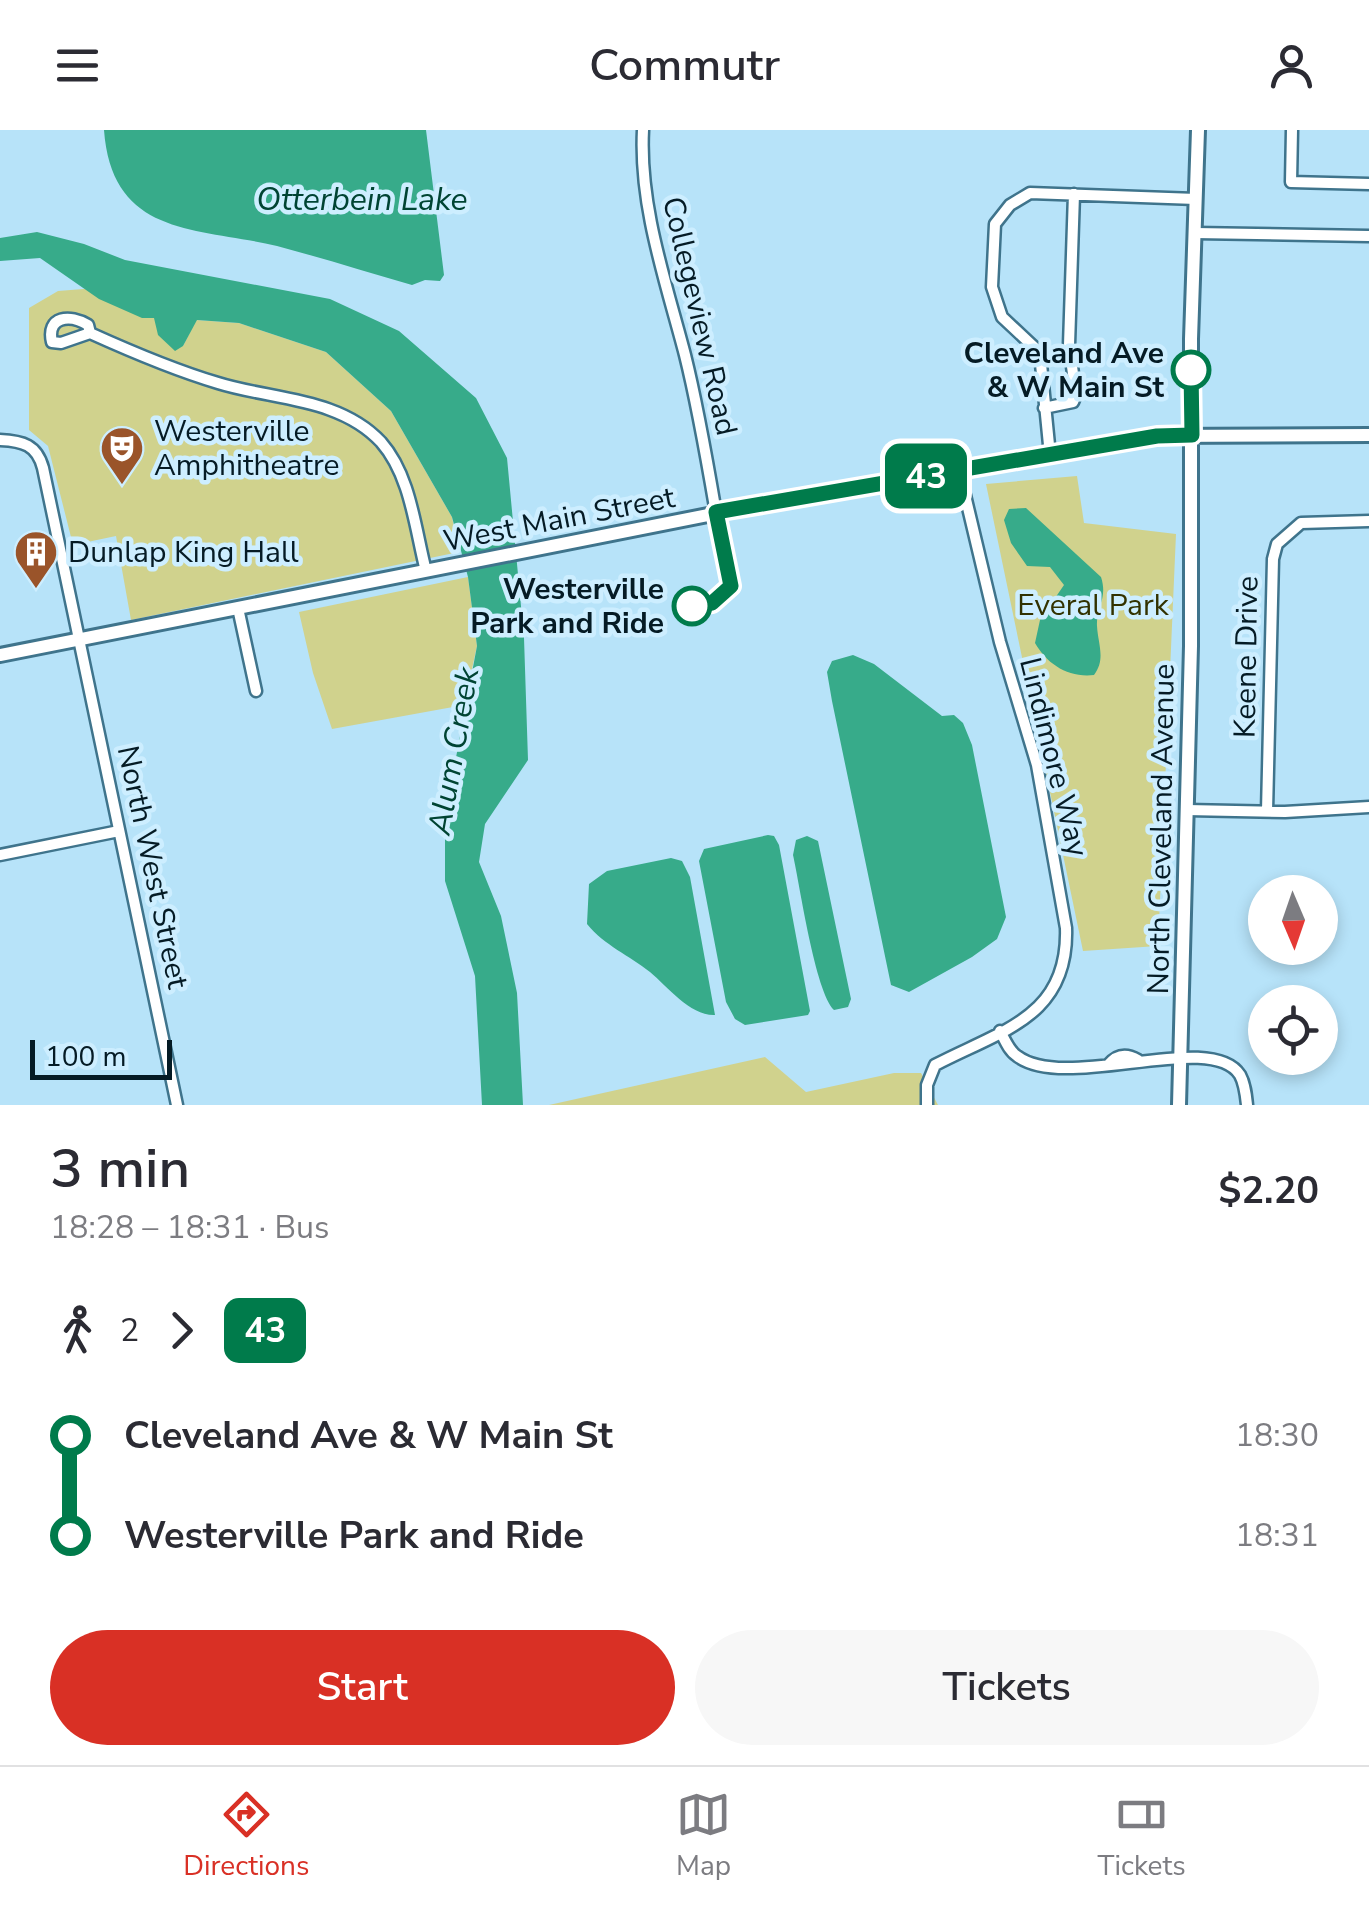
<!DOCTYPE html>
<meta charset="utf-8">
<style>
:root{--surface:#fff;--page:#f7f7f7;--text:#2b2b33;--muted:#7c7c81;--line:#e1e1e2;--accent:#d93025}
body{margin:0;font-family:"Nunito Sans",sans-serif;background:var(--page);color:var(--text);height:100vh;display:flex;flex-direction:column;font-size:38px;white-space:nowrap}
*{box-sizing:border-box;margin:0}
p{font-size:32px;color:var(--muted)}
.icon{flex:none;width:55px;height:55px;fill:none;stroke:currentColor;stroke-width:2;stroke-linecap:round;stroke-linejoin:round}
.map{position:relative;height:975px;overflow:hidden}
.sheet{display:flex;flex-direction:column;background:var(--surface);flex:1}
.sheet>*{flex:none}
.badge{padding:0 20px;border-radius:15px;font-size:35px;line-height:65px}
.needle{width:65px;rotate:178deg}
.tools{position:absolute;left:1248px;top:745px;display:grid;gap:20px}
.tools a{display:grid;place-items:center;width:90px;height:90px;border-radius:50%;background:var(--surface);box-shadow:0 5px 15px #0003;font-size:50px}
.scale{position:absolute;left:30px;bottom:25px;width:142px;box-sizing:border-box;padding-left:10px;border:5px solid #051b25;border-top:0;font-size:28px;line-height:35px;white-space:nowrap;color:#051b25;-webkit-text-stroke:8px #cdeeff;paint-order:stroke}
.map>.badge{position:absolute;translate:-50% -50%;box-shadow:0 0 0 5px #fff}
.legs{display:flex;align-items:center;gap:15px;height:110px;padding:0 50px;font-size:32px}
.legs p{margin-inline-start:auto}
.head{display:flex;align-items:center;justify-content:space-between;height:170px;padding:0 50px}
h1{font-size:55px;font-weight:600;line-height:75px}
.button{display:flex;gap:20px;margin-top:auto;padding:20px 50px}
.button a{flex:1;height:115px;border-radius:60px;background:var(--accent);color:#fff;font-size:40px;font-weight:600;line-height:115px;text-align:center}
.button a+a{background:var(--page);color:var(--text)}
ul{padding:0 50px;list-style:none}
li{display:flex;align-items:center;gap:35px;height:100px;font-size:38px}
li i{display:grid;place-items:center;width:15px;height:100%;margin:0 12px;background:currentColor}
li i::after{content:'';width:25px;height:25px;margin:-12px;border:8px solid;border-radius:50%;background:var(--surface)}
li p{margin-inline-start:auto}
li:first-child i{background:linear-gradient(#0000 50%,currentColor 0)}
li:last-child i{background:linear-gradient(currentColor 50%,#0000 0)}
header{display:flex;justify-content:space-between;align-items:center;height:130px;padding:0 50px;background:var(--surface);font-size:45px;font-weight:600}
.tab-bar{display:flex;justify-content:space-around;align-items:center;height:140px;border-top:2px solid var(--line);background:var(--surface);font-size:28px;color:var(--muted)}
.tab-bar a{display:grid;justify-items:center;gap:5px}
.tab-bar .selected{color:var(--accent)}
.map>svg:first-child{display:block}
.green{fill:#d0d28d}
.water{fill:#37ab8a}
.lines{fill:none;stroke-linecap:round;stroke-linejoin:round}
.minor-casing{stroke:#3f748c;stroke-width:15}
.major-casing{stroke:#3f748c;stroke-width:18}
.minor{stroke:#fff;stroke-width:10}
.major{stroke:#fff;stroke-width:12}
.line-1-casing{stroke:#fff;stroke-width:22}
.line-1{stroke:#007b4b;stroke-width:15}
.stop-1-dot{fill:#fff;stroke:#007b4b;stroke-width:5}
.labels{text-anchor:middle;stroke-width:9;stroke-linejoin:round;paint-order:stroke}
.street-label{font-size:30px;fill:#051b25;stroke:#cdeeff}
.stop-label{font-size:30px;font-weight:bold;fill:#051b25;stroke:#cdeeff;text-anchor:end}
.poi-label{font-size:30px;fill:#051b25;stroke:#cdeeff;text-anchor:start}
.park-label{font-size:30px;fill:#323200;stroke:#cdeeff}
.water-label{font-size:32px;font-style:italic;fill:#043;stroke:#cdeeff}
</style>
<header><svg class="icon" aria-label="menu" viewBox="0 0 24 24"><path d="M4 6h16M4 12h16M4 18h16"/></svg>Commutr<svg class="icon" aria-label="person" viewBox="0 0 24 24"><circle cx="12" cy="8" r="4"/><path d="M4 21q1-7 8-7t8 7"/></svg></header>
<div class="map">
<svg width="1369" height="975" viewBox="0 0 1369 975">
<rect width="100%" height="100%" fill="#b7e3f9"/>
<path class="green" d="M134,155L183,216L196,190L239,193L326,222L391,281L452,387L459,422L131,490L116,406L73,415L48,316L29,300V178L58,161Z
M1077,346L1084,393L1176,404L1158,816L1083,821L986,354Z
M468,447L477,516L464,575L332,599L313,543L299,482Z
M765,927L806,962L894,943H921L938,975H549Z"/>
<path class="water" d="M104,0H426L444,145L440,151L425,150L412,155C367,142 322,128 277,116C198,97 112,108 104,0Z
M37,102L84,114L125,130L330,169L399,201L476,268L507,328L524,508L528,630L485,694L479,732L501,786L517,863L523,975H482L475,846L445,751V686L477,516L468,447L452,387L391,281L326,222L239,193L197,190L183,216L175,221L158,205L154,188H142L99,169L40,128L0,131V108Z
M1026,378L1101,447C1108,469 1096,476 1097,496C1098,514 1106,529 1094,545C1068,548 1047,534 1035,513L1040,490L1064,455L1050,437L1027,436L1011,413L1004,390L1009,379Z
M853,525L874,534L942,586L954,585L963,593L972,615L1006,787L997,809L972,827L909,862L891,855L832,571L827,542L832,531Z
M768,705L774,706L779,715L810,881L808,885L745,895L735,889L726,872L699,731L704,719Z
M807,706L818,711L851,869L848,877L834,880C815,861 800,756 793,725L796,710Z
M671,728L682,731L690,747L715,885C690,886 668,857 650,842C629,825 605,816 587,794L589,754L607,741Z"/>
<g class="lines">
<g class="minor-casing">
<path id="minor" d="M643,0C639,76 666,152 685,225C698,277 707,330 716,383
M1292,0L1291,52L1369,54
M1195,103L1368,106
M90,203L61,213L52,212C46,186 70,184 88,195L90,203C132,222 174,240 218,253C272,270 339,267 381,312C411,346 415,399 426,441
M1044,278L1073,272L1076,265L1069,215L1074,64
M0,310C23,311 37,315 43,338L177,975
M1050,325L1041,234L1035,218L1002,187L992,157L995,94L1010,75L1030,63L1196,69
M238,478L256,561
M1187,680L1285,682L1369,677
M1267,681L1273,429L1277,414L1301,393L1369,391
M0,725L119,701
M1000,901C1005,910 1009,921 1017,926C1066,963 1211,899 1240,945C1245,954 1246,965 1247,975
M1108,935C1117,924 1126,923 1138,930
M927,975V955L935,935C1002,900 1069,887 1066,798L1037,635L1000,512L959,340"/>
</g>
<g class="major-casing">
<path id="major" d="M0,525L789,369L1157,306L1369,305
M1179,975L1191,516V209L1198,0"/>
</g>
<use href="#minor" class="minor"/>
<use href="#major" class="major"/>
</g>
<g class="lines">
<g class="line-1-casing">
<path id="line-1" d="M692,476L712,473L731,456L716,382L1157,306L1192,305L1191,240"/>
</g>
<use href="#line-1" class="line-1"/>
</g>
<defs>
<g id="theatre-pin" transform="scale(2.25)"><path d="M0 17L-7.5 6A9.5 9.5 0 1 1 7.5 6Z" fill="#9a542a" stroke="#cdeeff"/><path d="M-5-5.5Q0-4 5-5.5V0Q5 5 0 6Q-5 5-5 0ZM-3.3-2.5H-1v1.5H-3.3ZM1-2.5H3.3v1.5H1ZM-2.8 1Q0 5.5 2.8 1Z" fill="#fff"/></g>
<g id="building-pin" transform="scale(2.25)"><path d="M0 17L-7.5 6A9.5 9.5 0 1 1 7.5 6Z" fill="#9a542a" stroke="#cdeeff"/><path d="M-4-6H4V6H1V3H-1V6H-4ZM-2.5-4.3h1.7v1.8h-1.7ZM.8-4.3h1.7v1.8H.8ZM-2.5-1h1.7V.8h-1.7ZM.8-1h1.7V.8H.8Z" fill="#fff"/></g>
</defs>
<g fill-rule="evenodd">
<use href="#theatre-pin" x="122" y="318"/>
<use href="#building-pin" x="36" y="422"/>
</g>
<g class="stop-1-dot">
<circle cx="1191" cy="240" r="18"/>
<circle cx="692" cy="476" r="18"/>
</g>
<g class="labels">
<g class="street-label">
<text transform="translate(700 186) rotate(77)" y="10">Collegeview Road</text>
<text transform="translate(559 389) rotate(-11)" y="10">West Main Street</text>
<text transform="translate(1246 527) rotate(-89)" y="10">Keene Drive</text>
<text transform="translate(1054 627) rotate(76)" y="10">Lindimore Way</text>
<text transform="translate(1161 699) rotate(-89)" y="10">North Cleveland Avenue</text>
<text transform="translate(153 737) rotate(78)" y="10">North West Street</text>
</g>
<g class="stop-label">
<text x="1164" y="233">Cleveland Ave<tspan x="1164" dy="34">&amp; W Main St</tspan></text>
<text x="664" y="469">Westerville<tspan x="664" dy="34">Park and Ride</tspan></text>
</g>
<g class="poi-label">
<text x="154" y="311">Westerville<tspan x="154" dy="34">Amphitheatre</tspan></text>
<text x="68" y="432">Dunlap King Hall</text>
</g>
<g class="park-label">
<text x="1093" y="485">Everal Park</text>
</g>
<g class="water-label">
<text x="362" y="80">Otterbein Lake</text>
<text transform="translate(453 621) rotate(-80)" y="11">Alum Creek</text>
</g>
</g>
</svg>
<div class="tools">
<a><svg class="needle" viewBox="-14 -14 28 28"><path d="M0-13l5 13h-10z" fill="#e53935"/><path d="M0 13l5-13h-10z" fill="#7c7c81"/></svg></a>
<a><svg class="icon" aria-label="locate" viewBox="0 0 24 24"><circle cx="12" cy="12" r="6"/><path d="M12 2v4M12 18v4M2 12h4M18 12h4"/></svg></a>
</div>
<div class="scale">100 m</div>
<b class="badge" style="left:926px;top:346px;background:#007b4b;color:#fff">43</b>
</div>
<section class="sheet">
<div class="head"><div><h1>3 min</h1><p>18:28 – 18:31 · Bus</p></div><b>$2.20</b></div>
<div class="legs"><svg class="icon" aria-label="walk" viewBox="0 0 24 24"><circle cx="13" cy="4" r="2"/><path d="M13 8l-2 6 4 7M11 14l-3 7M7 12l3-4h3l4 4"/></svg>2<svg class="icon" aria-label="forward" viewBox="0 0 24 24"><path d="M9 5l7 7-7 7"/></svg><b class="badge" style="background:#007b4b;color:#fff">43</b></div>
<ul>
<li><i style="color:#007b4b"></i><b>Cleveland Ave &amp; W Main St</b><p>18:30</p></li>
<li><i style="color:#007b4b"></i><b>Westerville Park and Ride</b><p>18:31</p></li>
</ul>
<div class="button"><a>Start</a><a>Tickets</a></div>
</section>
<nav class="tab-bar">
<a class="selected"><svg class="icon" aria-label="directions" viewBox="0 0 24 24"><path d="M12 3l9 9-9 9-9-9zM9 14v-3h6M13 9l2 2-2 2"/></svg>Directions</a>
<a><svg class="icon" aria-label="map" viewBox="0 0 24 24"><path d="M3 6l6-2 6 2 6-2v14l-6 2-6-2-6 2zM9 4v14M15 6v14"/></svg>Map</a>
<a><svg class="icon" aria-label="tickets" viewBox="0 0 24 24"><path d="M3 7h18v10H3zM15 7v10"/></svg>Tickets</a>
</nav>
